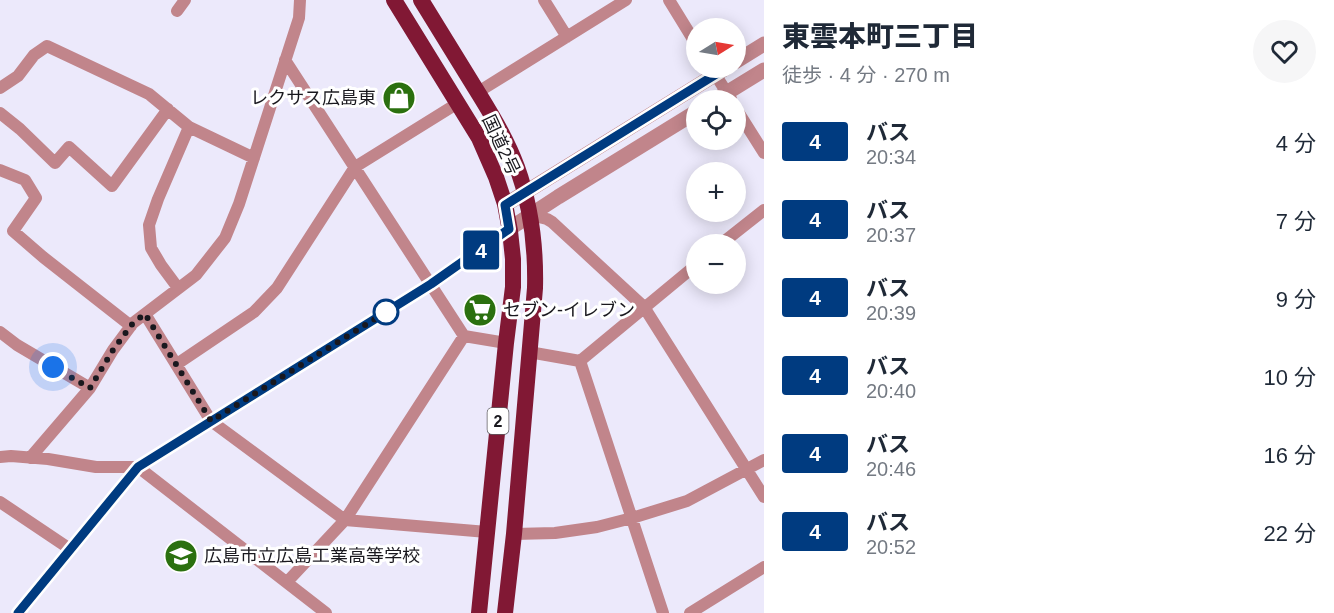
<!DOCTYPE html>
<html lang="ja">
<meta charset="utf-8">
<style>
:root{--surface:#fff;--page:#f6f6f7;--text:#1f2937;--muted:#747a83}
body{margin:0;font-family:Helvetica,"Noto Sans JP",sans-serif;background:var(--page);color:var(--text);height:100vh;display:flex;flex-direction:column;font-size:22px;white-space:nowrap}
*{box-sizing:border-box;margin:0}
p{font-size:20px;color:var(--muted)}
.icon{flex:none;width:33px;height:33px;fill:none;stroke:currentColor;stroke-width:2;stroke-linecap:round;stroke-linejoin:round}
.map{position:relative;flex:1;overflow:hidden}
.side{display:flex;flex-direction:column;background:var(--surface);width:570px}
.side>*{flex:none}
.badge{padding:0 12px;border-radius:4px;font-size:21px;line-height:39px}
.needle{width:39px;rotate:79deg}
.buttons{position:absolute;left:686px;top:18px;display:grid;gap:12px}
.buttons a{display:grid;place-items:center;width:60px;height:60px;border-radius:50%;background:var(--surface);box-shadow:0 3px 15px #0003;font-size:30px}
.you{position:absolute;width:30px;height:30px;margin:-15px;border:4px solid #fff;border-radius:50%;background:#1a73e8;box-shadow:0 0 0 9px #1a73e833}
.map>.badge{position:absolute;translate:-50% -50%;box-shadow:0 0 0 3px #fff}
.round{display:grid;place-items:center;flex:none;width:63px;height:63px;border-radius:32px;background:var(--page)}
.overview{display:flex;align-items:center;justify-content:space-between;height:102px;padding:0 18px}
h1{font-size:28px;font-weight:800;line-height:45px}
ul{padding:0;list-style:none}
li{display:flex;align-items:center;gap:18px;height:78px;padding:0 18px}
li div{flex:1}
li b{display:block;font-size:22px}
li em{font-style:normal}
li .badge{min-width:66px;font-weight:700;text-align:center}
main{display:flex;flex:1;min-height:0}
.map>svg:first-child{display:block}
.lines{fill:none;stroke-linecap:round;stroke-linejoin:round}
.minor{stroke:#c1858b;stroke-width:12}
.tertiary{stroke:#c1858b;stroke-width:15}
.trunk{stroke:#811834;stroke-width:16}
.line-casing{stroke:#fff;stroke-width:14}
.line{stroke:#003b80;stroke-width:9}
.walk{stroke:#19181e;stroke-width:6;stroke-dasharray:0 10.8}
.stop-dot{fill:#fff;stroke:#003b80;stroke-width:3}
.labels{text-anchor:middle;stroke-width:6;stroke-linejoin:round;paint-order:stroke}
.shield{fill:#fff;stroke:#5e5d62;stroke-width:1.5}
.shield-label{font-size:16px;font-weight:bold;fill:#19181e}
.poi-label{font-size:18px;fill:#19181e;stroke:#fff;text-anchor:start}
.street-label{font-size:18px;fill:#19181e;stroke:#fff}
</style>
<main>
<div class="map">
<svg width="764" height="613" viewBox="0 0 764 613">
<rect width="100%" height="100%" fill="#ece9fb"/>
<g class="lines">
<path class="minor" d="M544,0L567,37
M669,0L696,44
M177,11L185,0
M285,60L464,336L506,343
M711,68L731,99
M0,88L18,76L34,55L47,46L149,94L189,127L254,158
M478,92L626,0
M735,107L764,153
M0,113L20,129L55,163L69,147L112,186L168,109
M0,170L25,180L36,198L13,231L43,257L131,326
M530,215L547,219L552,222L644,307L764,497
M721,244L764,210
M178,288L161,265L151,248L149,225L158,199L189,127
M145,314L211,421L345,520L487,532
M0,332L17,345L90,388
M529,352L580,361L663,613
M580,361L696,265
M177,364L254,312L277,288L355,167L458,103
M0,457L11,456L48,459L96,467H138L326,613
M30,458L90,388L113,350L133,323L196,275L225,238L239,204L299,18L300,0
M0,502L70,549
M514,534L555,533L597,527L632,518L687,501L764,460
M287,582L345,520L464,336
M18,613L138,467L431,284L509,229
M690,613L764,567"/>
<path class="tertiary" d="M735,62L764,44
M715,100L764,70
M505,205L726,68
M509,229L558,197L696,112"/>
<path class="trunk" d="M394,0L479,138L496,177L505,204L510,231L513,259V287L506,343L479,613
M421,0C437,26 453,52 469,78C487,107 505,135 517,167C531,206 536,247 535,288L514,534L505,613"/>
</g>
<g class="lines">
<g class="line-casing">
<path id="line" d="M18,613L138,467L431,284L509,229L505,205L726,68"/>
</g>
<use href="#line" class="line"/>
<path class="walk" d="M53,367L90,388L113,350L133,323L145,314L211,421L391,309L386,312"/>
</g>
<defs>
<g id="shop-disc" transform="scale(1.725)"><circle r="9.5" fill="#2b700f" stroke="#fff"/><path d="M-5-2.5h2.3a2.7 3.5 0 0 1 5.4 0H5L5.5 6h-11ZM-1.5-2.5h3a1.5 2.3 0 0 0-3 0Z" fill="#fff"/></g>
<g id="supermarket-disc" transform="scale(1.725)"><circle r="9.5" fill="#2b700f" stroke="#fff"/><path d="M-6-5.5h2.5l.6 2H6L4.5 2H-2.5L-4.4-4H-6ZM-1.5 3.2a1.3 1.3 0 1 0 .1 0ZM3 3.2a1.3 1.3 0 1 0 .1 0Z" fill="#fff"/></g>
<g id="school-disc" transform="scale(1.725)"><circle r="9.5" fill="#2b700f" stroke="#fff"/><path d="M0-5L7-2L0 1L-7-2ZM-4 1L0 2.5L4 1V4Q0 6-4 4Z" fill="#fff"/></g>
</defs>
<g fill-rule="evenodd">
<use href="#shop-disc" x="399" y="98"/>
<use href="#supermarket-disc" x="480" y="310"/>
<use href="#school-disc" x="181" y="556"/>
</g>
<circle class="stop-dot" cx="386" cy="312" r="12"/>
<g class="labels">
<rect class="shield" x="487.5" y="408" width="21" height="26" rx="4.5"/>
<g class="shield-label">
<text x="498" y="427">2</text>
</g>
<g class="poi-label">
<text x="376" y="104" text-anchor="end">レクサス広島東</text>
<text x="503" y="316">セブン-イレブン</text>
<text x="204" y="562">広島市立広島工業高等学校</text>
</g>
<g class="street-label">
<text transform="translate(501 145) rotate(65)" y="6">国道2号</text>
</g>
</g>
</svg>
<div class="buttons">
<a><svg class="needle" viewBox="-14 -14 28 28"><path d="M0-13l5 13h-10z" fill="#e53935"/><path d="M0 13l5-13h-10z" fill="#747a83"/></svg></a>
<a><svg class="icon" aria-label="locate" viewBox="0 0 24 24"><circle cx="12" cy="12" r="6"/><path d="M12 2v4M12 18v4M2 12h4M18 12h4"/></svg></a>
<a>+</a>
<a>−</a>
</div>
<div class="you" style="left:53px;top:367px"></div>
<b class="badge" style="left:481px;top:250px;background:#003b80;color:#fff">4</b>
</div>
<section class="side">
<div class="overview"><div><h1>東雲本町三丁目</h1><p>徒歩 · 4 分 · 270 m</p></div><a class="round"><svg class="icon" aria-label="heart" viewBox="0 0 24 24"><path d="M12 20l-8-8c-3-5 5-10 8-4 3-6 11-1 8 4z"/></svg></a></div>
<ul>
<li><span class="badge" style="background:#003b80;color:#fff">4</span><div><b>バス</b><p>20:34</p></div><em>4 分</em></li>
<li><span class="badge" style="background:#003b80;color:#fff">4</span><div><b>バス</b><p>20:37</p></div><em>7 分</em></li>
<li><span class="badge" style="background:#003b80;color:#fff">4</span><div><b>バス</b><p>20:39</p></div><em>9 分</em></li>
<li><span class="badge" style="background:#003b80;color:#fff">4</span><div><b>バス</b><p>20:40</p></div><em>10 分</em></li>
<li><span class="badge" style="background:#003b80;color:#fff">4</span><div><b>バス</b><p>20:46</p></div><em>16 分</em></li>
<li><span class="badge" style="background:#003b80;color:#fff">4</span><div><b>バス</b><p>20:52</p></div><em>22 分</em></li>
</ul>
</section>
</main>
